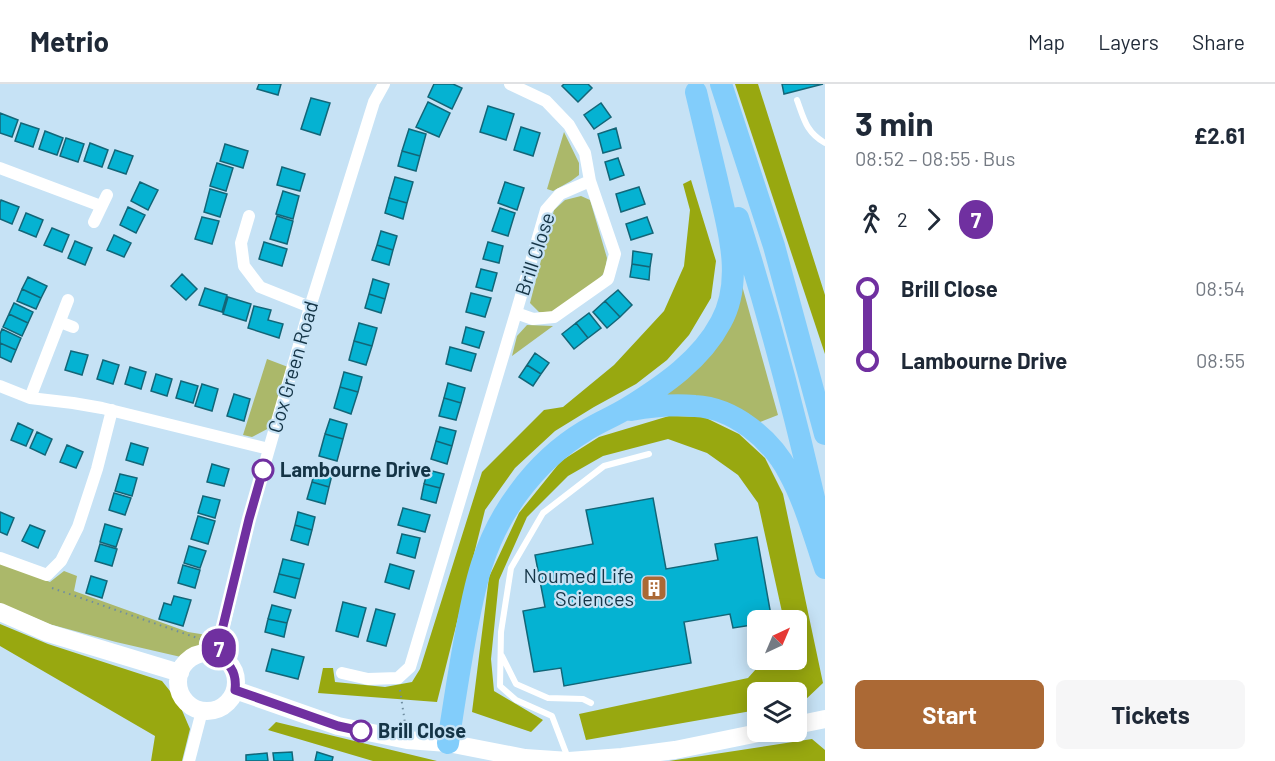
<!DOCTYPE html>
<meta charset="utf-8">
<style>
:root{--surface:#fff;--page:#f6f6f7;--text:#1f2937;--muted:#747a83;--line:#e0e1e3;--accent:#ab6935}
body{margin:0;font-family:Barlow,sans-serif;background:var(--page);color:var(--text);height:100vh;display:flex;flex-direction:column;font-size:22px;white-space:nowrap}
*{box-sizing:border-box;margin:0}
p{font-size:20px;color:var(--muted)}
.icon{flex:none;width:33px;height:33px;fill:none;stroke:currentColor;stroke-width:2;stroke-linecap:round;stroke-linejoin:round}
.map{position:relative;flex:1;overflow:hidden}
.sheet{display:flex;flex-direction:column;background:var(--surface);width:450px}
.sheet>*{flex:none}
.badge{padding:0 12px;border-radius:20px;font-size:21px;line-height:39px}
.needle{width:39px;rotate:44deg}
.buttons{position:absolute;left:747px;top:526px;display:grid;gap:12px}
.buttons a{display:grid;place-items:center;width:60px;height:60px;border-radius:9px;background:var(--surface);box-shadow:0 3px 15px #0003;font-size:30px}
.map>.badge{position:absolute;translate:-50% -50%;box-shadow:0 0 0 3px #fff}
.legs{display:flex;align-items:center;gap:9px;height:66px;padding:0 30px;font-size:20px}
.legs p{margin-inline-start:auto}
.head{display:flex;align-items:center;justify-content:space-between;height:102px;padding:0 30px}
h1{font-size:33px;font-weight:700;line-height:45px}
.primary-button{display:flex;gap:12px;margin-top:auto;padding:12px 30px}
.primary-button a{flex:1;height:69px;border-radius:9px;background:var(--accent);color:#fff;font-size:24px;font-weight:700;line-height:69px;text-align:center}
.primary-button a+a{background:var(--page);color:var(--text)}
ul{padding:0 30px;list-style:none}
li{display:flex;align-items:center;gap:21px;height:72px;font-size:22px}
li i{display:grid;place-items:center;width:9px;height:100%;margin:0 8px;background:currentColor}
li i::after{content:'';width:15px;height:15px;margin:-8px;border:4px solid;border-radius:50%;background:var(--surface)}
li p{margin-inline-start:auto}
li:first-child i{background:linear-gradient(#0000 50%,currentColor 0)}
li:last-child i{background:linear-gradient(currentColor 50%,#0000 0)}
header{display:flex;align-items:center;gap:36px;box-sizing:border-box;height:84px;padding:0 30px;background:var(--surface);border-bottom:2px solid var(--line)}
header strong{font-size:28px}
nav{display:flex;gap:33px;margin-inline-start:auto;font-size:21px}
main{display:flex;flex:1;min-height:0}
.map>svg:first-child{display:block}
.green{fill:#abb86a}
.forest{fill:#98a810}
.building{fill:#05b2d2;stroke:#136678;stroke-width:1.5}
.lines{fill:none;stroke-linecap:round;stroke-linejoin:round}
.path{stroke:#6f8da0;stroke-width:2;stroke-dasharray:1.5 4.5;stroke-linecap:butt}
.lane{stroke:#fff;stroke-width:6}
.street{stroke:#fff;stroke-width:12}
.secondary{stroke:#fff;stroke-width:18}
.highway{stroke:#82cdfb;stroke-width:22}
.line-1-casing{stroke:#fff;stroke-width:14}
.line-1{stroke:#7030a0;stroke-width:9}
.stop-1-dot{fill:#fff;stroke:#7030a0;stroke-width:3}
.labels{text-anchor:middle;stroke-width:4.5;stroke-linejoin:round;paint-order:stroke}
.street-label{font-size:20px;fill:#143446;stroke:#c6e2f5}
.stop-label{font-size:20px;font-weight:bold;fill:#143446;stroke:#c6e2f5;text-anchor:start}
.poi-label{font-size:20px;fill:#143446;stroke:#c6e2f5;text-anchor:end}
</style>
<header>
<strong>Metrio</strong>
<nav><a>Map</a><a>Layers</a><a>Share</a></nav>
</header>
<main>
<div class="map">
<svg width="825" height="677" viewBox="0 0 825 677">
<rect width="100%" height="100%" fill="#c6e2f5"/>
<path class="green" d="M564,48L579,79V91L571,97L553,107L547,105Z
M581,112L590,116L607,174L605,188L597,197L550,229L539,228L530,219L554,126L565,116Z
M741,198L778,331L755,340L655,320Z
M527,241L553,242L512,272L517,252Z
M267,275L288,283L271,343L252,353L243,351Z
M0,479L50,498L64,487L77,492L74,507L188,548L213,552L201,565L181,573L116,558L49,540L0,519Z"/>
<path class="forest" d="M735,0H758L825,211V270Z
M691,96L716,177L711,214L689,251L667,276L636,300L594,323L555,347L515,384L485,426L437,618L318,609L323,584H333L335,598L385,603L412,598L420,585L482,388L544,326L563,323L614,281L664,227L684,182L690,126L683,100Z
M669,332L704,333L739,350L765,374L783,410L823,599L803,618L797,619L796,609H758L757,626L586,656L579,630L748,594L764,576H796V537H784L758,419L738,391L707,369L668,355L603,372L568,392L527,433L499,496L491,575L494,607L543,636L531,648L472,628L489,493L519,429L561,377L599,353Z
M0,540L48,560L162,597L178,617L190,645L182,677H151L155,652L0,562Z
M276,638L437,677H373L268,646Z
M812,655L825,666V677H669Z"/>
<path class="building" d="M259,0H281L278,11L257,5Z
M434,0H453L462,4L452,25L428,13Z
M564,0H588L592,4L578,18L562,2Z
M782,0H823L784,10Z
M311,14L330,19L320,51L301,45Z
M428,18L450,29L439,53L416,43Z
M601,19L611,33L594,45L584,31Z
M488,22L514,30L506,56L480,48Z
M0,29L18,36L12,53L0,49Z
M21,39L39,45L33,63L15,57Z
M521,43L540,49L533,72L514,66Z
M616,44L621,64L603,69L598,50Z
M409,45L426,50L420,72L402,67Z
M45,47L63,54L57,71L39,65Z
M66,54L84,60L78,78L60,72Z
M90,59L108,66L102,83L84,77Z
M225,60L248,67L243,84L220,77Z
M115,66L133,72L126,90L108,84Z
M402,67L420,72L416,87L398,82Z
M618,74L624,91L610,96L605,78Z
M217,79L233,84L226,107L210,102Z
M282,83L305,90L300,107L277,101Z
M395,93L413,98L407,119L389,114Z
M140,98L158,106L148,126L131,117Z
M505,98L524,104L517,126L498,119Z
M639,103L645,120L621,128L616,110Z
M210,105L227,110L220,133L204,128Z
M283,107L299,112L293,135L276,130Z
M389,114L407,119L403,135L385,129Z
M1,116L19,123L12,140L0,135V119Z
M128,123L145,131L136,149L120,141Z
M500,124L515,129L508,152L492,147Z
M26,129L43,136L36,153L19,146Z
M277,132L293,137L287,160L270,155Z
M202,133L219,137L212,160L195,155Z
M647,133L653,149L631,156L626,140Z
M52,144L69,151L62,168L44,161Z
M381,147L397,152L393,166L377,161Z
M114,151L131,159L124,173L107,166Z
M75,157L92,164L85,181L68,174Z
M264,158L287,165L282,182L259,175Z
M488,158L503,162L499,179L483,175Z
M377,161L393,166L389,181L372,176Z
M633,167L652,170L650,183L632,180Z
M632,180L650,183L649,196L630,193Z
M481,185L497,189L492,207L476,203Z
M182,190L197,205L186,216L171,202Z
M28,193L47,202L41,214L22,205Z
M373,195L389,200L385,215L369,210Z
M205,204L227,211L222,228L199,221Z
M22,205L41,214L36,225L17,217Z
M618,206L632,221L620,233L605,217Z
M471,209L491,214L485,233L466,228Z
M369,210L385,215L381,229L365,224Z
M228,213L251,220L246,237L223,230Z
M605,217L620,233L607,244L593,228Z
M14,219L33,228L28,239L9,230Z
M254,222L271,226L268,236L283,240L279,254L248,244Z
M589,229L601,244L588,254L576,239Z
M9,230L28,239L22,252L3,243Z
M359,239L377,244L372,262L354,257Z
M576,239L588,254L574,265L562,250Z
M466,243L484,248L479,264L462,259Z
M2,245L21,254L16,266L0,259V250Z
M354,257L372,262L366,281L349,276Z
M0,259L16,266L11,278L0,273Z
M450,263L476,270L471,287L446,280Z
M71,267L88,271L82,291L65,286Z
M535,269L549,279L541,290L527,281Z
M103,276L119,281L113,300L97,295Z
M527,281L541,290L533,302L519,293Z
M130,283L146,288L141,305L125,300Z
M344,288L362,293L358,308L340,303Z
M156,290L172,295L167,312L151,307Z
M181,297L198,302L193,319L176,314Z
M448,299L465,304L461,319L444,314Z
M202,300L218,305L212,327L195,322Z
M340,303L358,308L351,330L334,324Z
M234,310L250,315L244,337L227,332Z
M444,314L461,319L456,336L439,332Z
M330,335L347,340L343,355L325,350Z
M18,339L33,346L26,362L11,356Z
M440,343L456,347L452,362L436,357Z
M37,348L52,355L45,371L30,364Z
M325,350L343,355L337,377L319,372Z
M436,357L452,362L447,380L431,375Z
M131,359L148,364L143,381L126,376Z
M67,361L83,368L76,384L60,378Z
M212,380L229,385L224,402L207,398Z
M316,382L333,387L329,403L312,398Z
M428,386L444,390L440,404L424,400Z
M120,390L137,394L132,412L115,407Z
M312,398L329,403L325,420L307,415Z
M424,400L440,404L436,419L421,415Z
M114,409L131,414L125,431L109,426Z
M203,412L220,416L215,434L198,429Z
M653,414L666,485L718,476L715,460L757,453L772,537H758V540L733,544L730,530L684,538L691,579L564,602L561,584L534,588L523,527L545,523L535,471L593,460L586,426Z
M403,424L430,431L425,448L398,441Z
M0,428L14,434L7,451L0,448Z
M298,428L315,433L312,446L295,441Z
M198,432L215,437L208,460L191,455Z
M105,440L122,445L116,463L100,458Z
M30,441L45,447L38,464L22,457Z
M295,441L312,446L308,461L291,456Z
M402,450L420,454L415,474L397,469Z
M100,460L117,465L112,482L95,477Z
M189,462L206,467L200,484L184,479Z
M283,475L304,480L300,495L279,490Z
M390,480L414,487L409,505L385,498Z
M183,481L200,486L195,504L178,499Z
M279,490L300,495L295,514L274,508Z
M91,492L107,497L102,514L86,509Z
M174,512L191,516L183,542L159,535L164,519L171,521Z
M343,518L366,524L358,553L336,547Z
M272,521L291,526L287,539L268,535Z
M376,525L395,530L386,562L367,557Z
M268,535L287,539L284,553L265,548Z
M272,565L304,573L298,595L266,587Z
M292,668L293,677H274L273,669Z
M317,668L333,673L332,677H315Z
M267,669L268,677H246V671Z"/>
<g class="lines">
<path class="path" d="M52,504L206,557
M400,606L405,639"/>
<path class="lane" d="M797,16C804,35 806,48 825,59
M502,572L516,600L548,614L583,615L591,619
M568,674L552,632L516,616L500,602L501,548L511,484L543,429L604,382L649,370"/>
<path class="street" d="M0,84L101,122
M249,132L241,159L244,182L260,203L310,223
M94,138L107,111
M516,229L546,126L560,110L590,97
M60,238L73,243
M0,302L30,314L73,319L102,324L269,365
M30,314L68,216
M0,474L47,491L61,477L78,443L97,385L112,326
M217,571L249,435L269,365L310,223L374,18L384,0
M342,589L368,595L398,594L410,583L516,229L533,235L554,233L608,195L615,170L590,97L585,69L569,41L546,17L510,0
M189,677L202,627"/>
<path class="secondary" d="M0,528L48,549L180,589
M178 598a29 29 0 1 1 58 0a29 29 0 1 1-58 0Z
M235,606L338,642L407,656L448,659L525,674L569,677L622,673L675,666L763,648
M796,641L825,635"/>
<path class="highway" d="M721,0L774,162L825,350
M738,134C772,241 801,352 825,463
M631,326C652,322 674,320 695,322C734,324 771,355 789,389C805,418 814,452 825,484
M448,659C453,626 458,593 464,560C474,503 483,456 519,408C536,385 560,362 585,347C599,338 615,332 629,323C664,301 701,276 721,238C745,194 727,141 717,96C710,67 703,37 696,8"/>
</g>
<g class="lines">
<g class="line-1-casing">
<path id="line-1" d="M263,386L249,435L216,571C231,579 237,590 235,606L338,642L361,647"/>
</g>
<use href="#line-1" class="line-1"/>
</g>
<defs>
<g id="building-square" transform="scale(1.35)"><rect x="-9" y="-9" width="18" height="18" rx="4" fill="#ab6935" stroke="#c6e2f5"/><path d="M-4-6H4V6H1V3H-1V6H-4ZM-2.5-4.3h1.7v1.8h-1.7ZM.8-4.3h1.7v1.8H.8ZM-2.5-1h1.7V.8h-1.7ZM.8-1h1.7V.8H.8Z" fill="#fff"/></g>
</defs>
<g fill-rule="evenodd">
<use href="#building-square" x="654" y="504"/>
</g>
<g class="stop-1-dot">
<circle cx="263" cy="386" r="10"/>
<circle cx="361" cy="647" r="10"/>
</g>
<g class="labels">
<g class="street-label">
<text transform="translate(535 170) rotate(-72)" y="7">Brill Close</text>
<text transform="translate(293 283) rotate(-74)" y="7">Cox Green Road</text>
</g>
<g class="stop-label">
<text x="280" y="393">Lambourne Drive</text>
<text x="378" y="654">Brill Close</text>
</g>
<g class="poi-label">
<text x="634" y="499">Noumed Life<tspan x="634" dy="23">Sciences</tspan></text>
</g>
</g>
</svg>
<div class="buttons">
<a><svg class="needle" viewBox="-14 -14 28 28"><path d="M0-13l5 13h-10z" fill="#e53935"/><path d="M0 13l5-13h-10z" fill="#747a83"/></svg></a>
<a><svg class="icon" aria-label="layers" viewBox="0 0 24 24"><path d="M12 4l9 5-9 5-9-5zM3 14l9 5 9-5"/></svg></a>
</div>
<b class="badge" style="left:219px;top:564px;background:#7030a0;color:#fff">7</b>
</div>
<section class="sheet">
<div class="head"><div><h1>3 min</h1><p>08:52 – 08:55 · Bus</p></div><b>£2.61</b></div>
<div class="legs"><svg class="icon" aria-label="walk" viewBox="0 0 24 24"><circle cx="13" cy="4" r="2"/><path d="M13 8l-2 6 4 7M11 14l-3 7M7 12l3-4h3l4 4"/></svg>2<svg class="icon" aria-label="forward" viewBox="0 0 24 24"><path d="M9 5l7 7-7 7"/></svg><b class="badge" style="background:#7030a0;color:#fff">7</b></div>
<ul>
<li><i style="color:#7030a0"></i><b>Brill Close</b><p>08:54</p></li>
<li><i style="color:#7030a0"></i><b>Lambourne Drive</b><p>08:55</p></li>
</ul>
<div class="primary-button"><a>Start</a><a>Tickets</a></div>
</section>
</main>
